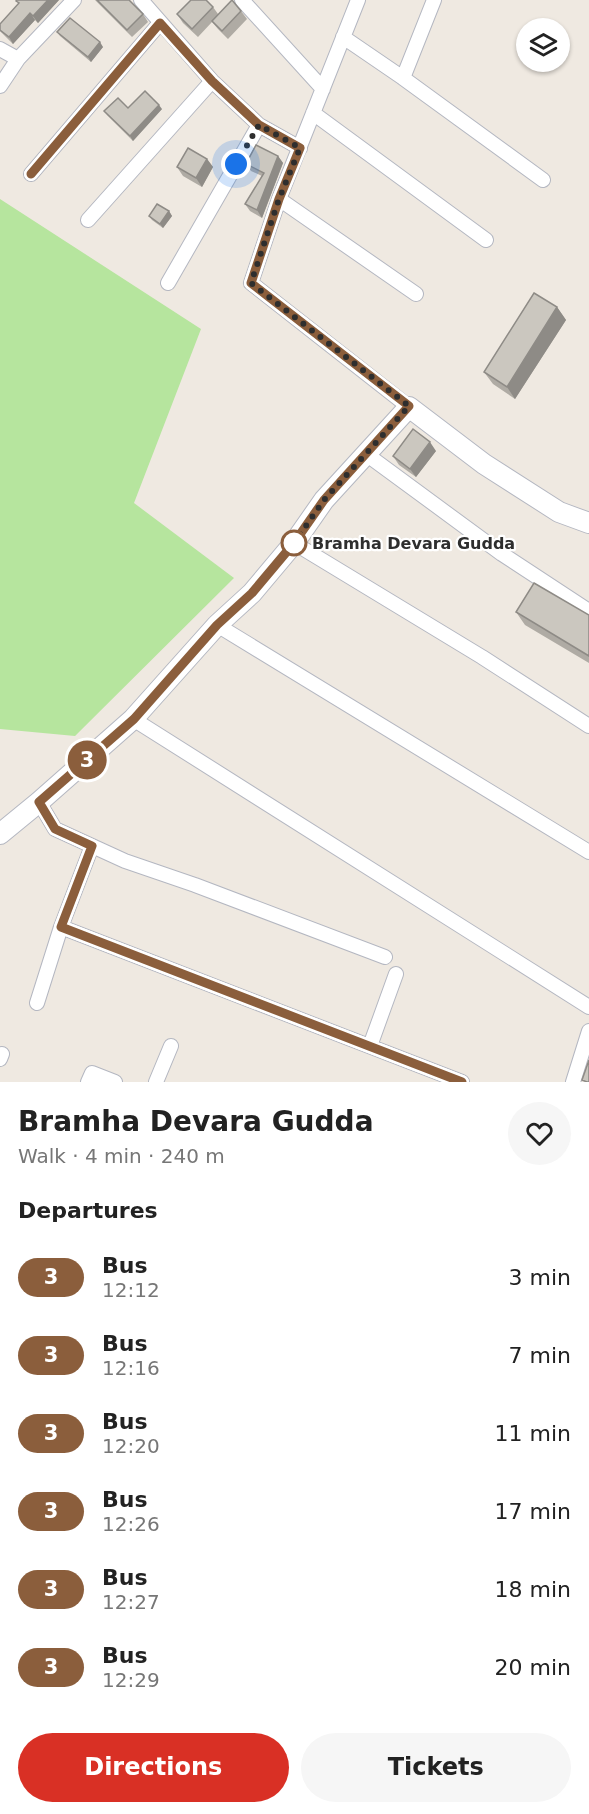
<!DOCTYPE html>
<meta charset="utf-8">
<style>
:root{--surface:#fff;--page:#f6f6f6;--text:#222;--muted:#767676;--accent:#d93025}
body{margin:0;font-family:"DejaVu Sans",sans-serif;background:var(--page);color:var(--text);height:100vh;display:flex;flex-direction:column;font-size:22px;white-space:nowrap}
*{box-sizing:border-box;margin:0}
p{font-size:20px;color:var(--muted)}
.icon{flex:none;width:33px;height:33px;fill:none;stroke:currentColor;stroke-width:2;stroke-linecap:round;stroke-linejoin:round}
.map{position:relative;height:1082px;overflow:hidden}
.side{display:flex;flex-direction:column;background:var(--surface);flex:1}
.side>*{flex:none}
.badge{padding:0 12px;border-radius:20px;font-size:21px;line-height:39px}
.fabs{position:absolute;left:516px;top:18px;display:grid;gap:12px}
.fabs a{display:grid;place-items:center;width:54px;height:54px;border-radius:50%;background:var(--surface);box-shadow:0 2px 4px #0004;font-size:30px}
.you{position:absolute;width:30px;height:30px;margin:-15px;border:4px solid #fff;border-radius:50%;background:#1a73e8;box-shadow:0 0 0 9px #1a73e833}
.map>.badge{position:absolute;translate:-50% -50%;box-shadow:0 0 0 3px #fff}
h2{padding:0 18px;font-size:22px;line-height:54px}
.round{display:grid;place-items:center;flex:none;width:63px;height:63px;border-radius:32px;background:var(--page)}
.head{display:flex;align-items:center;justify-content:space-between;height:102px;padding:0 18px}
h1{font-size:28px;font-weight:600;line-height:45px}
.primary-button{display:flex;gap:12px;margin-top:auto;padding:12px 18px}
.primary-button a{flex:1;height:69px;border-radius:36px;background:var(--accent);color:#fff;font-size:24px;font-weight:600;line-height:69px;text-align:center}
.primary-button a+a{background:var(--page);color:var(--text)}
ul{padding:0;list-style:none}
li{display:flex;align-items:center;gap:18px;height:78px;padding:0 18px}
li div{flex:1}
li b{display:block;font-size:22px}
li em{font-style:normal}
li .badge{min-width:66px;font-weight:700;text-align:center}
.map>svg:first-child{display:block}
.green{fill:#b6e59e}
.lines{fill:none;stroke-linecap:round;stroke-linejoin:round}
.street-casing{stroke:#b4b7c1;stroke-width:16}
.secondary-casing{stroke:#b4b7c1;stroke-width:22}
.street{stroke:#fff;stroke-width:14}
.secondary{stroke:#fff;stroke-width:20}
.wall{fill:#afaba4}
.shaded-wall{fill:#8e8b86}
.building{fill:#cbc7bf;stroke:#8e8b86;stroke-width:1.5}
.line-casing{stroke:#fff;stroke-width:14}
.line{stroke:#8b5e3c;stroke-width:9}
.walk{stroke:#2e2e2e;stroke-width:6;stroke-dasharray:0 10.8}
.stop-dot{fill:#fff;stroke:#8b5e3c;stroke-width:3}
.labels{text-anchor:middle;stroke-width:4.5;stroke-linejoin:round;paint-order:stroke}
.stop-label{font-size:16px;font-weight:bold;fill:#2e2e2e;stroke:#fff;text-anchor:start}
</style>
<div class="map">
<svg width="589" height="1082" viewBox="0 0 589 1082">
<rect width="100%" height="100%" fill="#efe9e1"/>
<path class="green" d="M0,199L201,329L134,503L234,578L75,736L0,729Z"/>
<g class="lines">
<g class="street-casing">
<path id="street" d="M141,0L212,81L259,125L300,148
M242,0L323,89
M358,0L279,199L251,283L409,407
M343,37L403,78L543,180
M0,49L18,59L74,0
M403,78L434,0
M0,86L18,59
M313,113L486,240
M31,174L160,23
M279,199L416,294
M88,220L212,81
M168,283L259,125
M366,454L502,554L589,611
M294,543L482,657L589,726
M217,625L589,852
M133,719L589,1007
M39,802L55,829L125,861L195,885L385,957
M61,927L462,1082
M37,1003L61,927L92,846
M370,1046L396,974
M0,1059L2,1054
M88,1082L92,1073L115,1082
M156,1082L171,1046
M573,1082L589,1031"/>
</g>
<g class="secondary-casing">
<path id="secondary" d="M0,834L39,802L133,719L217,625L252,593L294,543L324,500L409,407L484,464L559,512L589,523"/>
</g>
<use href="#street" class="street"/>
<use href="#secondary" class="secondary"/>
</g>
<path class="wall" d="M17,0H59L38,23L35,20L13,44L0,31V24L19,4Z
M95,0H129L143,14L148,22L132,37Z
M213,7L218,14L241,11L247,19L228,39L218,29L212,22L198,37L183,23L177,14Z
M57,32L103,47L91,62L60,36Z
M128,108L162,109L133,141L107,115L104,111Z
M278,156L283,163L262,218L250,211L245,204L262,176L251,171L246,164Z
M207,159L213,167L202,187L183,176L177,167Z
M169,211L172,216L163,228L152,220L149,216Z
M557,307L566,320L515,399L493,384L484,372Z
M436,451L416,477L399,465L393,456Z
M516,612L589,615V663L525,625Z"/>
<path class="shaded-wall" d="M48,0H59L38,23L33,16Z
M30,13L35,20L13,44L9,37Z
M100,42L103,47L91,62L88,57Z
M159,105L162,109L133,141L130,136Z
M278,156L283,163L262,218L257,210Z
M207,159L213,167L202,187L196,178Z
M169,211L172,216L163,228L160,224Z
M557,307L566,320L515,399L507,387Z
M430,442L436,451L416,477L410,469Z"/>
<path class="building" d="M17,0H48L33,16L30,13L9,37L0,30V24L19,3L16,1Z
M97,0H129L143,14L127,30Z
M191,0H206L213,7L192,29L177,14Z
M232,0L241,11L222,31L212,21Z
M70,18L100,42L88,57L57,32Z
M145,91L159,105L130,136L104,111L118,98L128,108Z
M256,145L278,156L257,210L245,204L264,173L246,164Z
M188,148L207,159L196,178L177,167Z
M157,204L169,211L160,224L149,216Z
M534,293L557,307L507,387L484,372Z
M413,429L430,442L410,469L393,456Z
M534,583L589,615V656L516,612Z
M589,1060V1082H587L582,1080Z"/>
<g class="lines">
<g class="line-casing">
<path id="line" d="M31,174L160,23L212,81L259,125L300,148L279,199L251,283L409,406L324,500L294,543L252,593L217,625L134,719L39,802L55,829L92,846L61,927L462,1082"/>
</g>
<use href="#line" class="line"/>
<path class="walk" d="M236,164L259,125L300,148L279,199L251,283L409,406L324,500L294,543"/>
</g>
<circle class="stop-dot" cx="294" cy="543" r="12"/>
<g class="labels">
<g class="stop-label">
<text x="312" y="549">Bramha Devara Gudda</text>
</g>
</g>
</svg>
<div class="fabs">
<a><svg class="icon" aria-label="layers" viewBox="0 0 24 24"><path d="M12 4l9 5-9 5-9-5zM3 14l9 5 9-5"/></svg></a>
</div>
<div class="you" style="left:236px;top:164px"></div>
<b class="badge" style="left:87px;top:760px;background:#8b5e3c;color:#fff">3</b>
</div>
<section class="side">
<div class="head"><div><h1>Bramha Devara Gudda</h1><p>Walk · 4 min · 240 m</p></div><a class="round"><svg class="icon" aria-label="heart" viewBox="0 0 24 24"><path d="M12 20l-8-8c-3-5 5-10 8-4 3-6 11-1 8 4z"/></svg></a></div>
<h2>Departures</h2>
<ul>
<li><span class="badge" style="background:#8b5e3c;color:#fff">3</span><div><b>Bus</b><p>12:12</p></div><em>3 min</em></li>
<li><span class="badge" style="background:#8b5e3c;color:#fff">3</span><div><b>Bus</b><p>12:16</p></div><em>7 min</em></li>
<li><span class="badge" style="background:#8b5e3c;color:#fff">3</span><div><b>Bus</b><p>12:20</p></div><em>11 min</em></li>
<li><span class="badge" style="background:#8b5e3c;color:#fff">3</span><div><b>Bus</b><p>12:26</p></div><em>17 min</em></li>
<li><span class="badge" style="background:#8b5e3c;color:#fff">3</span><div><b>Bus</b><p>12:27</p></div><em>18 min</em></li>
<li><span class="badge" style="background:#8b5e3c;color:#fff">3</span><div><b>Bus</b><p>12:29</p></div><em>20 min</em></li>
</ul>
<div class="primary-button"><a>Directions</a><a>Tickets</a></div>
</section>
